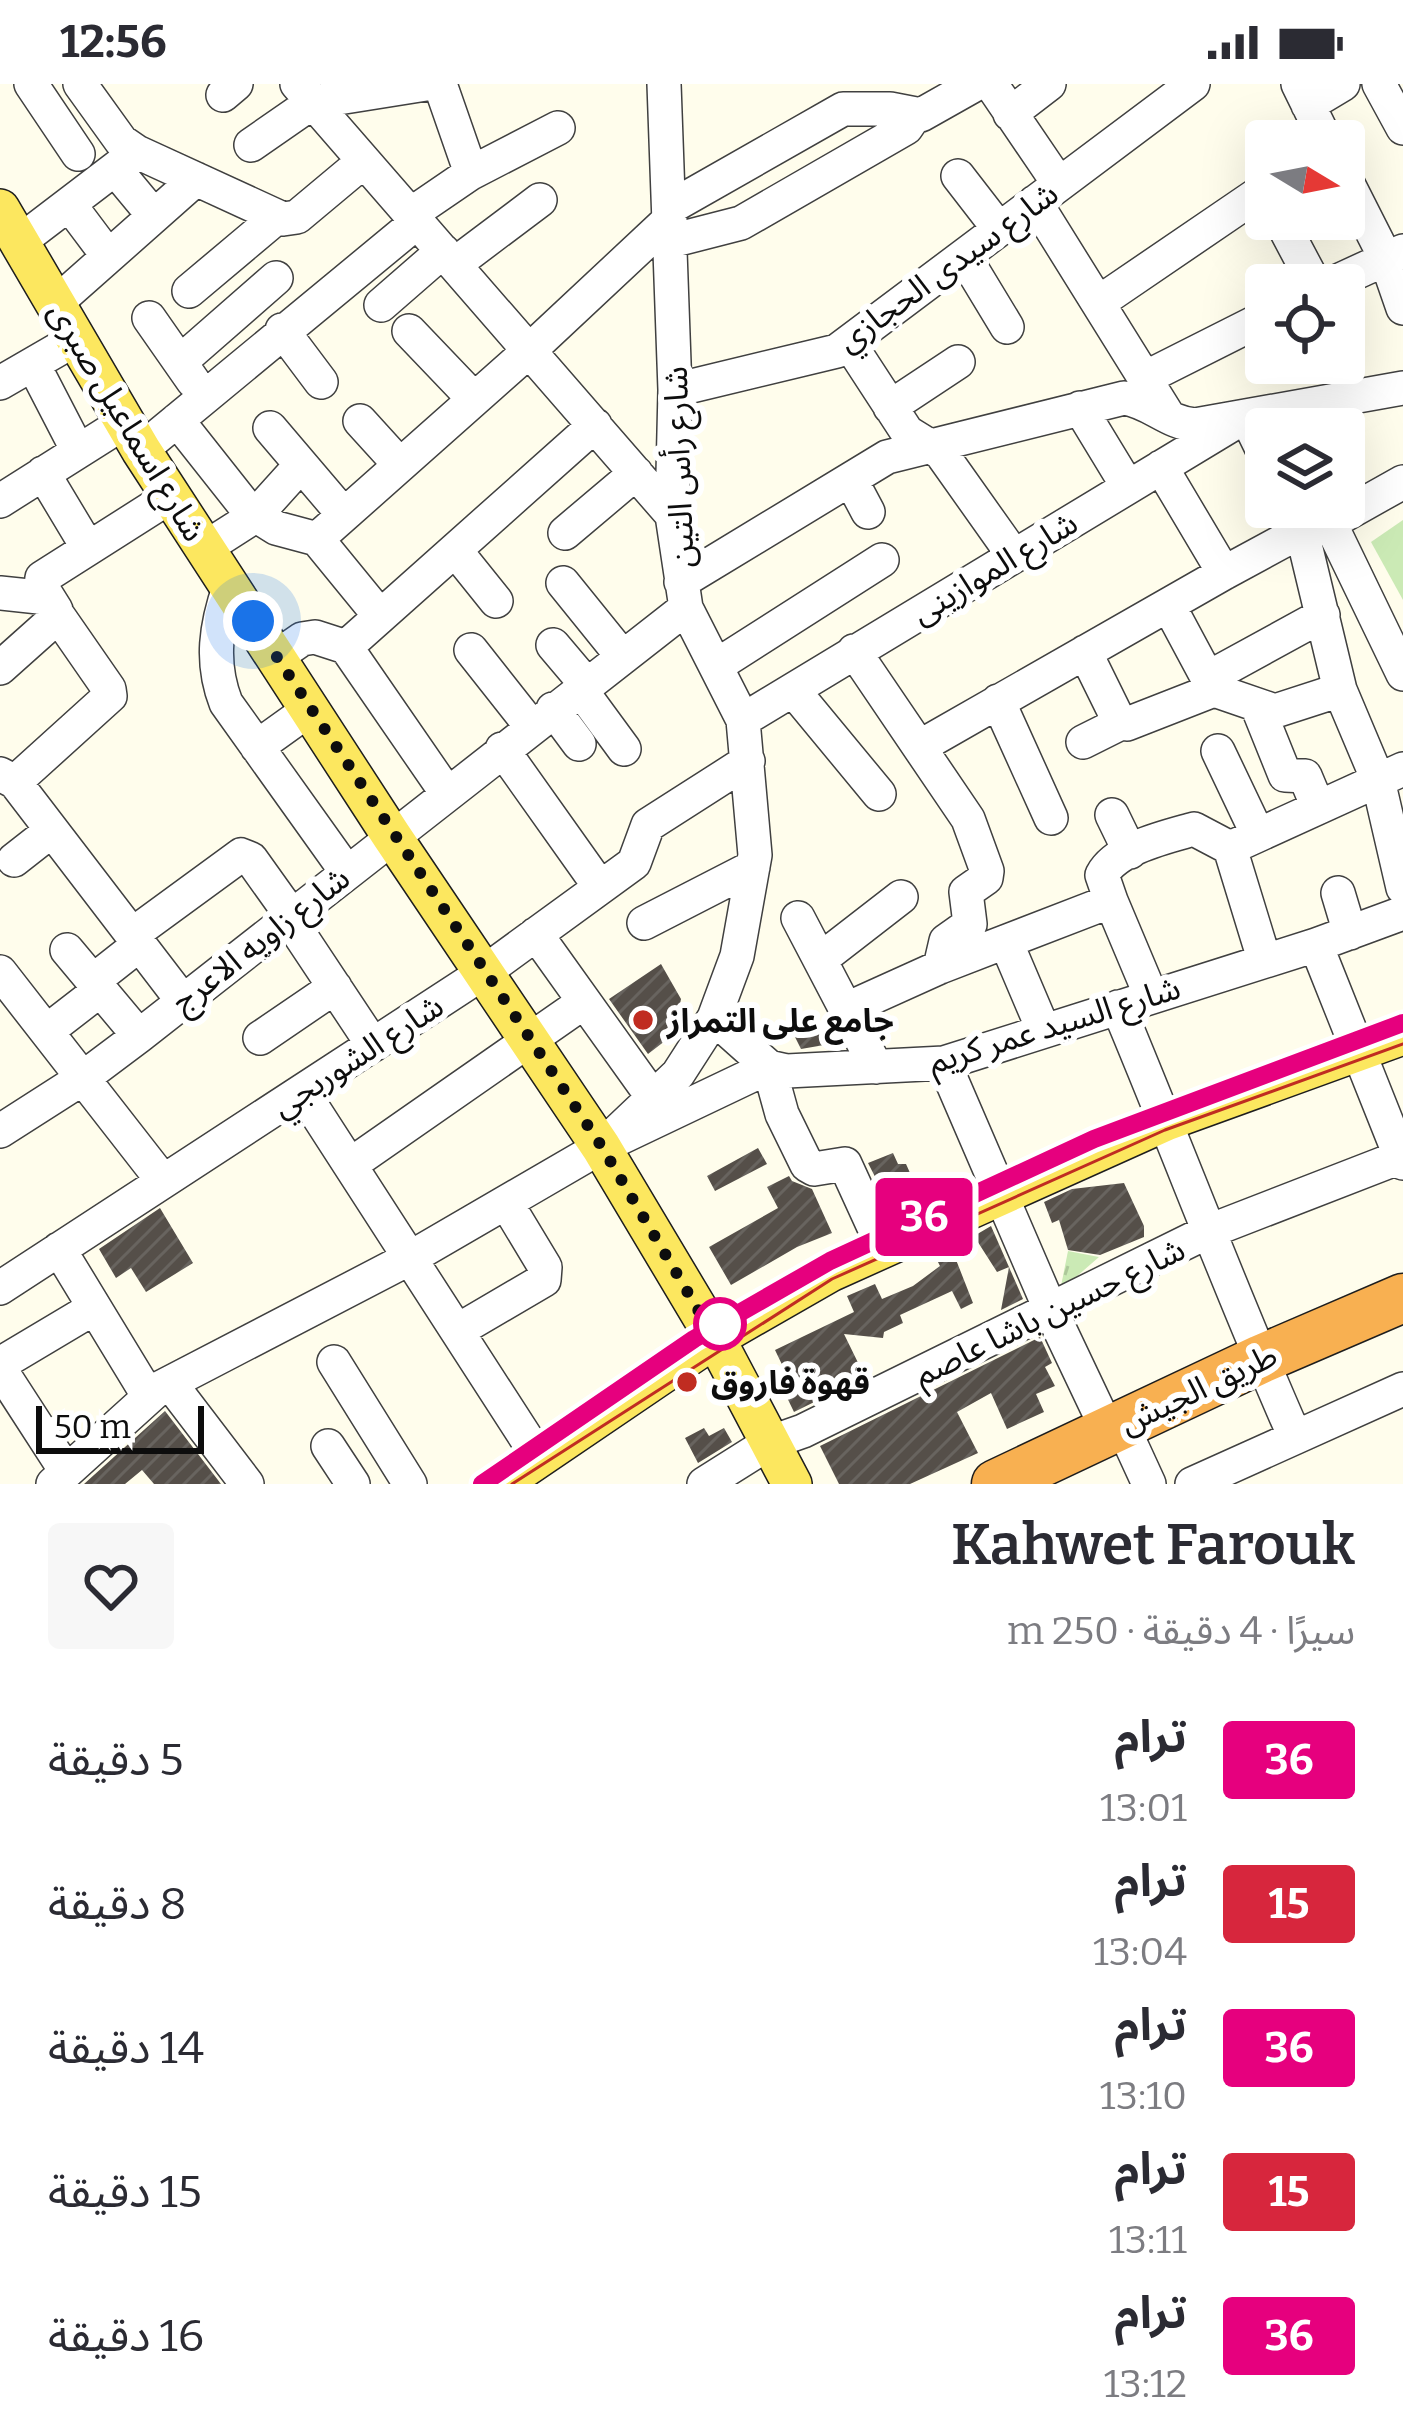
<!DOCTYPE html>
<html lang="ar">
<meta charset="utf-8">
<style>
:root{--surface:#fff;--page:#f7f7f7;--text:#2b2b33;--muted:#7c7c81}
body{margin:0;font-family:Bitter,"Noto Sans Arabic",serif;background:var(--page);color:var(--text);direction:rtl;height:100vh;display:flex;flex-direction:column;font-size:45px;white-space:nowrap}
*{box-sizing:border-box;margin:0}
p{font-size:39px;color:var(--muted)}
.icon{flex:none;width:66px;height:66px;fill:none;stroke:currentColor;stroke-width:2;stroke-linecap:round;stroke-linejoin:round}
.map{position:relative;height:1400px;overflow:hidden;direction:ltr}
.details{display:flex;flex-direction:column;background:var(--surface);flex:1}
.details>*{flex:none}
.badge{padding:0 24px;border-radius:9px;font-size:42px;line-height:78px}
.needle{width:78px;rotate:100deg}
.tools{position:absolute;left:1245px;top:36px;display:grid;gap:24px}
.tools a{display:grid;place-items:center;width:120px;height:120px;border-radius:12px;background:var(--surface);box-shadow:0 12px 48px #0002;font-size:60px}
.scale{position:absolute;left:36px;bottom:30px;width:168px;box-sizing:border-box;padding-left:12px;border:6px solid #0d0d0d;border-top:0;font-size:33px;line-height:42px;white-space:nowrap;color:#0d0d0d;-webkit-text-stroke:9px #fff;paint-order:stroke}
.you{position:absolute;width:60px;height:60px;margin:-30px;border:9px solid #fff;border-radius:50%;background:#1a73e8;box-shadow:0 0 0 18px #1a73e833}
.map>.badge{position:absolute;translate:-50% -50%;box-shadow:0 0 0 6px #fff}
.round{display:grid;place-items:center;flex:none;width:126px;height:126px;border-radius:12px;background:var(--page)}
.head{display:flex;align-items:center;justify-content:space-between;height:204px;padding:0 48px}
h1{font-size:57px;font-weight:600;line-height:90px}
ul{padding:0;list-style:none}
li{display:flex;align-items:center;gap:36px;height:144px;padding:0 48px}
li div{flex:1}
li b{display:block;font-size:45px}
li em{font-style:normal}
li .badge{min-width:132px;font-weight:700;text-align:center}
.status{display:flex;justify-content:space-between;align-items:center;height:84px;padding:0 60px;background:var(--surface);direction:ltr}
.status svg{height:33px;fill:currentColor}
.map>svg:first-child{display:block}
.grass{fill:#cbeab5}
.park{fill:url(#park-tufts)}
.building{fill:url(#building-hatch)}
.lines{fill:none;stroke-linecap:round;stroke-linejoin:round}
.minor-casing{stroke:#404040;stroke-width:36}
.major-casing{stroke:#1e1e1e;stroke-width:42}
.highway-casing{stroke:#1e1e1e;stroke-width:51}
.minor{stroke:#fff;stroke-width:33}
.major{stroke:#fce75f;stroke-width:39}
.highway{stroke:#f8b051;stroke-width:48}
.tram{stroke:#c02c21;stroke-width:3}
.line-casing{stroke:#fff;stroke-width:27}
.line{stroke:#e6007e;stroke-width:18}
.walk{stroke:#0d0d0d;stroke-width:12;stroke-dasharray:0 21.6}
.poi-dot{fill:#c02c21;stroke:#fff;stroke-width:4.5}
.stop-dot{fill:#fff;stroke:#e6007e;stroke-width:6}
.labels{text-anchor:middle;stroke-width:12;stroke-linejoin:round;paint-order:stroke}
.street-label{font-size:33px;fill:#0d0d0d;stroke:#fff}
.poi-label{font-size:33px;font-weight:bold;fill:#0d0d0d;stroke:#fff;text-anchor:start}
</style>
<div class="status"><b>12:56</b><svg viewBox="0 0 49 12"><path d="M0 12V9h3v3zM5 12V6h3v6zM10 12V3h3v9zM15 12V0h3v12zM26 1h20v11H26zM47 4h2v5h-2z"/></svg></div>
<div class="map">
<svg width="1403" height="1400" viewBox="0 0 1403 1400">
<defs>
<pattern id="park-tufts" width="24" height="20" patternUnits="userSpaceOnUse" patternTransform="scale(3)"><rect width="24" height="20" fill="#cbeab5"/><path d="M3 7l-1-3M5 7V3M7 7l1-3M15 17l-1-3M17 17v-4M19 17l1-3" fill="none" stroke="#adc89a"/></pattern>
<pattern id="building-hatch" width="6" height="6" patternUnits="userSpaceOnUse" patternTransform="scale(3)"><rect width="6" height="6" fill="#554f49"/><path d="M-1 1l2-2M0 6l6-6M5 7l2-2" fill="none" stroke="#68645f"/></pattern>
</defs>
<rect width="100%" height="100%" fill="#fffdec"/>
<path class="grass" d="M1403,436V516L1371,458Z"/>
<path class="park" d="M1068,1167L1099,1173L1060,1207Z"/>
<path class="building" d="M661,880L681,915L674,950L648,970L609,915Z
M815,932L830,960L801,965L791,945Z
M758,1064L767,1080L715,1107L707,1092Z
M893,1069L898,1080H906L924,1120L895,1132L868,1079Z
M789,1092L792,1097L812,1105L832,1149L797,1163L731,1201L709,1163L778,1124L767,1103Z
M1124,1099L1144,1142V1153L1100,1171L1068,1166L1059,1136L1052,1139L1044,1118L1072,1105Z
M160,1124L193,1179L146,1208L131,1184L116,1194L99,1165Z
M991,1142L1023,1215L1001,1226L1009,1183L997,1188L974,1152Z
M951,1163L973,1219L961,1225L952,1207L900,1231L903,1239L884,1248L883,1254L844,1250L865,1293L794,1328L778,1295L787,1291L775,1266L854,1228L847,1212L875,1200L882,1215L913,1202L940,1182L935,1172Z
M1040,1253L1052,1279L1045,1283L1055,1302L1036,1310L1044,1328L1007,1345L991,1309L957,1328L978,1369L910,1400H839L820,1362Z
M165,1327L221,1400H154L142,1386L125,1400H84Z
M704,1344L709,1352L724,1344L732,1358L698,1379L685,1354Z"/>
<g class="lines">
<g class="minor-casing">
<path id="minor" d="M31,0L78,70
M80,0L121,57L137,68L283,135L297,133L364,77
M297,0L672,431
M440,0L471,89
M991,0L1059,100
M1298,0L1326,57
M1379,0L1403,44
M223,11L236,0
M1308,21L1343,0
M1010,30L1049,0
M251,61L313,18L426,0
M115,85L154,132
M958,92L999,145
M1344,92L1386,175L1403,224
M1035,118L1167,330
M69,120L108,172
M669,124L843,25H890L921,31L976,0
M411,130L471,89L558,44
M1280,135L1315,201
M671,157L741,139L906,44L915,31
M19,158L137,68
M964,172L1007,243
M455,180L540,116
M1329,201L1403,167
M189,207L277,133
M56,219L196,95
M1098,219L1255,112L1266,114
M381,221L443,167
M149,234L193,297
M282,246L321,298
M409,247L474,315
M849,259L907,348L941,369L1014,472
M180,278L276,194
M33,280L78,367
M1145,294L1266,233
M0,299L76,255
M675,306L837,267L1193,0
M890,323L958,278
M1080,324L1128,403
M177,336L249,427L276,444L317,455L380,532
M360,337L400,381
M270,344L344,431
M141,366L417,138
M1161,383L1224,489
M43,389L88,464
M851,396L868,428
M0,417L125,338
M1290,423L1302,448L1340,606L1378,696L1403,804
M1330,439L1403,590
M565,449L636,389
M317,455L530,266L670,135
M205,464L255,432L301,381
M455,466L496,517
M681,498L887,373L1124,314C1151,318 1168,339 1195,341L1403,304
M563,499L622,572
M230,501C216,541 210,578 226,619L346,787
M0,509L48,514
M1169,522L1214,606
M553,561L586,600
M346,563L595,341
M471,566L531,642
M854,567L968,735L987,787L986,794L966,808L970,840L946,857L940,883
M1085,568L1118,635L1127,640L1214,606L1275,627L1340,606
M276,573L302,555L315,553L346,563L446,708
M716,582L882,476
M0,584L56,534V526L41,502L42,494L171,412
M1208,594L1323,531
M580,605L624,665
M793,606L879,710
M998,617L1051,734
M1258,624L1285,691L1305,692L1318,723
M553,625L579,660
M743,636L1246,332L1266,373
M1083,658L1121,639
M921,662L1224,489L1283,457L1330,439L1403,398
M257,663L310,625
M502,665L600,803
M1218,667L1258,751
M0,690L15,698L182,916
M15,698L110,612L109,605L57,530
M1112,731L1130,768
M1230,764L1264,875
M14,776L51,747
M1338,809L1350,849
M1111,817L1151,912
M288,833L373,961
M798,834L876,983
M644,839L753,783
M133,850L241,771L251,775L291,831
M536,850L654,1015
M1006,858L1043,945
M1316,861L1403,1079
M67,866L139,952
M821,875L901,813
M0,888L163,1097
M93,897L140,860
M1118,923C1178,1066 1232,1211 1295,1353
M847,925L940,883L1111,817L1102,791C1116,764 1166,753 1194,745L1230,764L1403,685
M714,934L769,983L787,987L944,979L1316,861L1403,829
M47,947L100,906
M260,954L335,903
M944,979L1051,1227L1107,1345
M302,1007L539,1374
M0,1047L83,994L139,952L686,524
M601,1063L678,990L714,934L737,872L755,771L743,636L686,524L672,431L675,306L664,0
M350,1081L584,918
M59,1165L149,1313
M0,1204L483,889L634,779L648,741L748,677
M457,1247L544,1196L545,1183L507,1120
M334,1278L410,1400
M0,1280L94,1224
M0,1285L66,1387
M170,1299L247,1400
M1121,1339L1149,1400
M328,1362L353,1400
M53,1400L158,1305L410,1174L601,1063L769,983L782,1030L807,1081L814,1085L845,1080L883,1163
M704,1400L769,1359L803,1347L1207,1148L1403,1072
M1192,1400L1403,1305"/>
</g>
<g class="major-casing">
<path id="major" d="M0,125L141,366L391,751L601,1063L715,1254L792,1400
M500,1400L715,1254L830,1188L1166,1037L1403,951"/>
</g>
<g class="highway-casing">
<path id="highway" d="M996,1400L1261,1275L1403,1214"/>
</g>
<use href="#minor" class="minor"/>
<use href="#major" class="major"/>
<use href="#highway" class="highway"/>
<path class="tram" d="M482,1400L694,1255L829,1177L1094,1055L1403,939
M512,1400L832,1195L1165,1046L1403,960"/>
</g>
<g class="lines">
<g class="line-casing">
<path id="line" d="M482,1400L694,1255L830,1177L1094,1055L1403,939"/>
</g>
<use href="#line" class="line"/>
<path class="walk" d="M253,537L602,1063L710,1246L720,1240"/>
</g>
<g class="poi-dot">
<circle cx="643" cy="936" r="12"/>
<circle cx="687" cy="1298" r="12"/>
</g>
<circle class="stop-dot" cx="720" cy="1240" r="24"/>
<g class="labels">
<g class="street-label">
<text transform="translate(947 182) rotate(-36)" y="12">شارع سيدى الحجازي</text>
<text transform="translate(128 337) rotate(59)" y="12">شارع اسماعيل صبرى</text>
<text transform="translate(678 383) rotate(-92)" y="12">شارع رأس التين</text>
<text transform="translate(994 483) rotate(-31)" y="12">شارع الموازينى</text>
<text transform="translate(260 855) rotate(-38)" y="12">شارع زاويه الاعرج</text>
<text transform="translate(1054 940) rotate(-17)" y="12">شارع السيد عمر كريم</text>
<text transform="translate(357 971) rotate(-33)" y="12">شارع الشوربجي</text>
<text transform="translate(1049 1227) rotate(-26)" y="12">شارع حسين باشا عاصم</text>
<text transform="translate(1198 1304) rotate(-25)" y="12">طريق الجيش</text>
</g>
<g class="poi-label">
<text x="667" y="948">جامع على التمراز</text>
<text x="711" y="1310">قهوة فاروق</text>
</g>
</g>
</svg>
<div class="tools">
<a><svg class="needle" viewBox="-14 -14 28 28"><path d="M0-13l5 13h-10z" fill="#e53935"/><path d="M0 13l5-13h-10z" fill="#7c7c81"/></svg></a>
<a><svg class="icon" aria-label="locate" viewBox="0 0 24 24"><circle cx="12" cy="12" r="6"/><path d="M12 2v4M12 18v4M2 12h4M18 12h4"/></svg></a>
<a><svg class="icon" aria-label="layers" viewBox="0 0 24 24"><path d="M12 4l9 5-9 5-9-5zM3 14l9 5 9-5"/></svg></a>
</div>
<div class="scale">50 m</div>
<div class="you" style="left:253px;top:537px"></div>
<b class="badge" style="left:924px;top:1133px;background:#e6007e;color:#fff">36</b>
</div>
<section class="details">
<div class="head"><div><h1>Kahwet Farouk</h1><p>سيرًا · 4 دقيقة · 250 m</p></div><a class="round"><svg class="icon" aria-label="heart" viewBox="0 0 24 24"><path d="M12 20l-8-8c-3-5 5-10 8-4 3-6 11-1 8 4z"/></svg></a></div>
<ul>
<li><span class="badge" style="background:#e6007e;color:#fff">36</span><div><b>ترام</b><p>13:01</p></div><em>5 دقيقة</em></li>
<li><span class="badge" style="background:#d7263d;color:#fff">15</span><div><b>ترام</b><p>13:04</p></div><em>8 دقيقة</em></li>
<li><span class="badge" style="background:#e6007e;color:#fff">36</span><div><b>ترام</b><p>13:10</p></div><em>14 دقيقة</em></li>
<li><span class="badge" style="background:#d7263d;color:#fff">15</span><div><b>ترام</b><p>13:11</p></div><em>15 دقيقة</em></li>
<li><span class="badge" style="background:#e6007e;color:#fff">36</span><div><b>ترام</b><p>13:12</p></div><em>16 دقيقة</em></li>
</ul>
</section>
